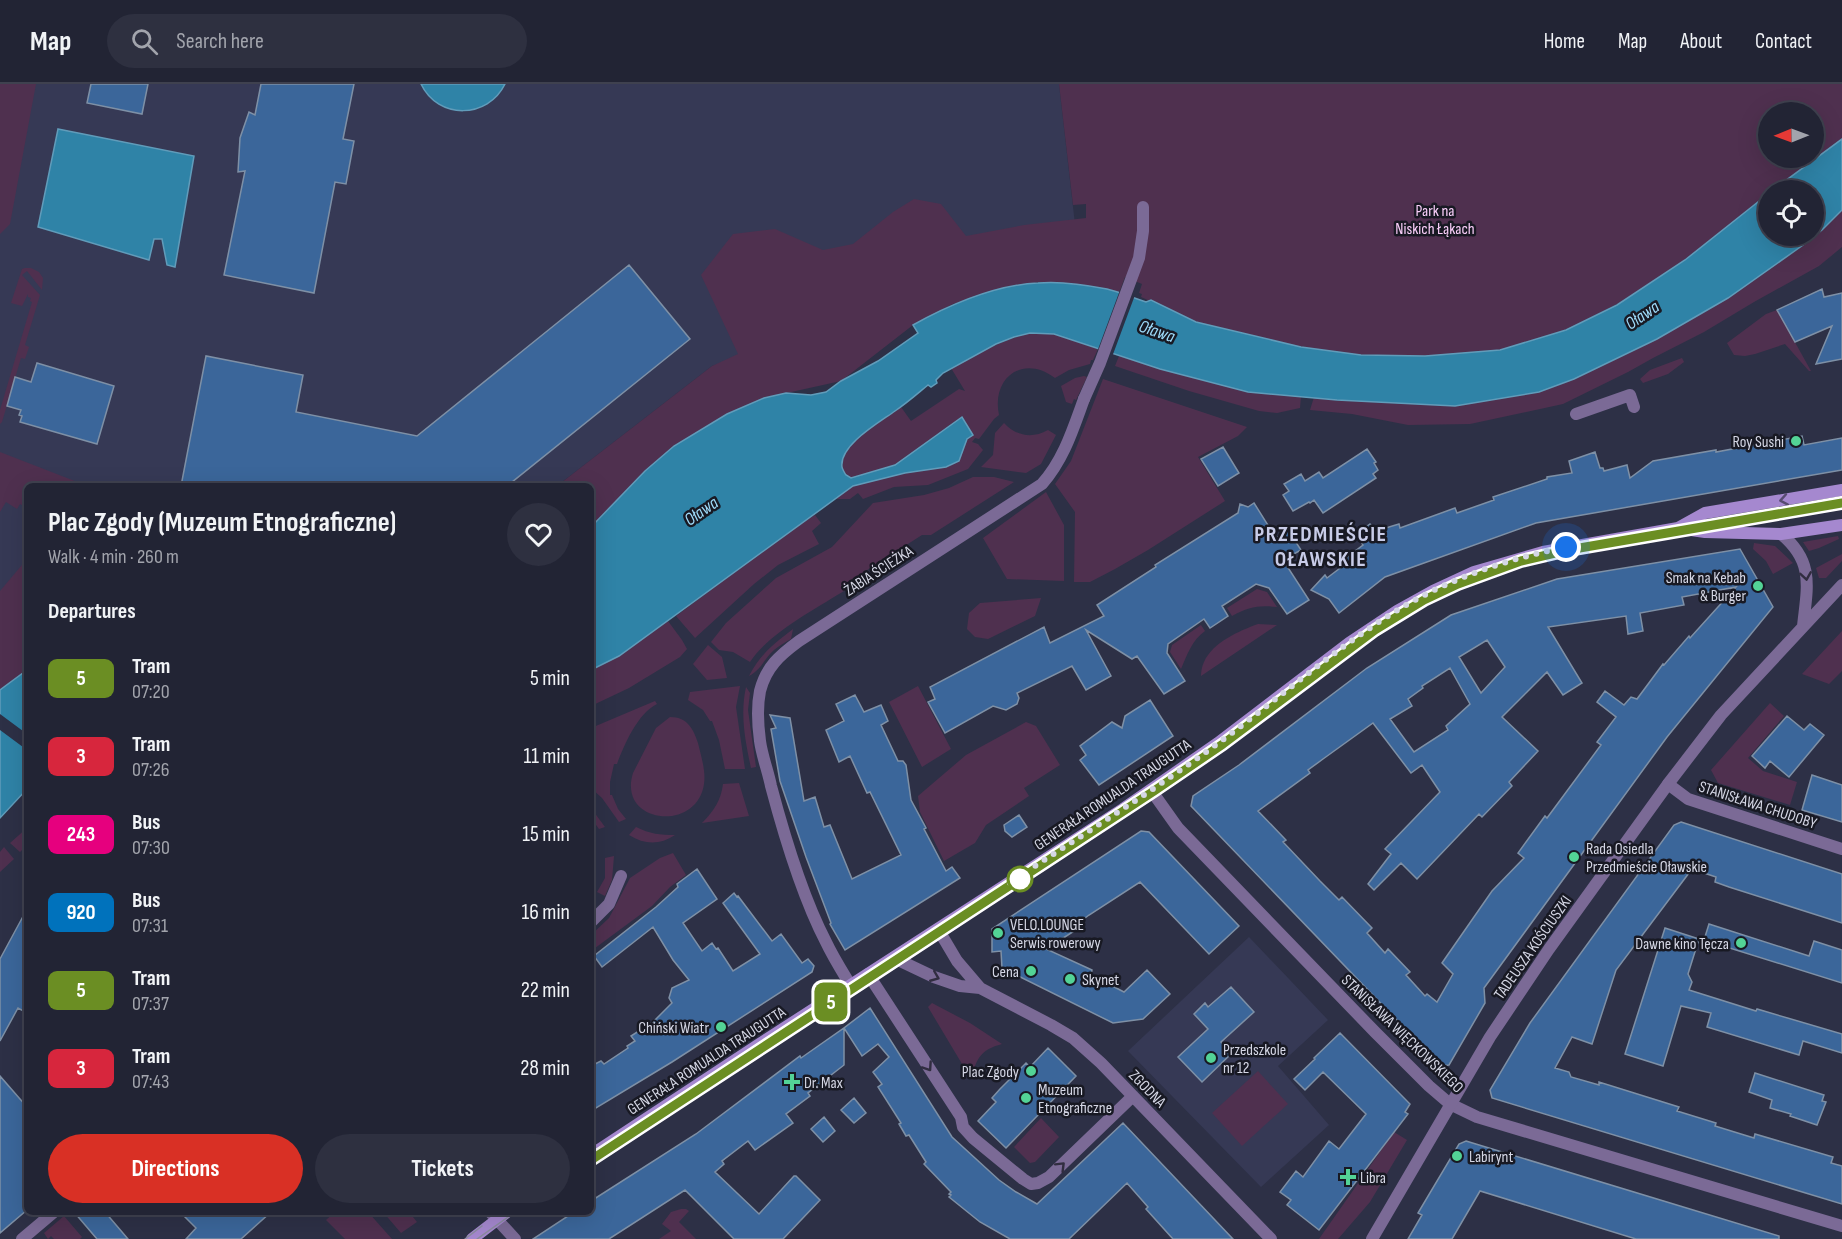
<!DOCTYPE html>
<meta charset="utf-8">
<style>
:root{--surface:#222434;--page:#2e3040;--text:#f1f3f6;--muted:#a2a4ac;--line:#3f414f;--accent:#d93025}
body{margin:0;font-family:"Sofia Sans Condensed",sans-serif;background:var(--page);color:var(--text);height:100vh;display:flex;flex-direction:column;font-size:22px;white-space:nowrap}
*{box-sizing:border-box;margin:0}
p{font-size:20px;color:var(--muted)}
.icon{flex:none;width:33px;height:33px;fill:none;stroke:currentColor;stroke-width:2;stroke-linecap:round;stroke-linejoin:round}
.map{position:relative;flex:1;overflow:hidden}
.drawer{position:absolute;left:24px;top:399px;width:570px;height:732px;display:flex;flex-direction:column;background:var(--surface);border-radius:9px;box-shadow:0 6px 24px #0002,0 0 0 2px var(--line)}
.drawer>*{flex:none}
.badge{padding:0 12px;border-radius:9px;font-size:21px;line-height:39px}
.needle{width:39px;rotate:269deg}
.fabs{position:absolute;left:1758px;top:18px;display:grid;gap:12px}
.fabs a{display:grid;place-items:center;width:66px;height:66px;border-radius:50%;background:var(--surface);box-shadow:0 6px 24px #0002,0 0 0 2px var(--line);font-size:30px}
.you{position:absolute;width:30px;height:30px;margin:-15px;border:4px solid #fff;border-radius:50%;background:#1a73e8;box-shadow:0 0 0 9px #1a73e833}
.map>.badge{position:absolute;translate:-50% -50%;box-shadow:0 0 0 3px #fff}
h2{padding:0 24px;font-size:22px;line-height:54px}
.round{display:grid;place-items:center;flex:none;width:63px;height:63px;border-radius:32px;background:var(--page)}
.summary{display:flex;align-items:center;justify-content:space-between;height:102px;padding:0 24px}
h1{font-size:28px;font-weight:700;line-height:45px}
.cta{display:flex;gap:12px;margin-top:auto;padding:12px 24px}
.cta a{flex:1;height:69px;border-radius:36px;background:var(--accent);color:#fff;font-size:24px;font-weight:700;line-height:69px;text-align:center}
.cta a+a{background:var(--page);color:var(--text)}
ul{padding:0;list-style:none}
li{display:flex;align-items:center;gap:18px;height:78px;padding:0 24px}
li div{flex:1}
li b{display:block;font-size:22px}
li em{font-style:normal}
li .badge{min-width:66px;font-weight:700;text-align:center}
header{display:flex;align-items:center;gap:36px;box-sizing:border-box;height:84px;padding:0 30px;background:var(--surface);border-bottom:2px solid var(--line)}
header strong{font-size:28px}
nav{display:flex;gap:33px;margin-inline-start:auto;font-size:21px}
.search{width:420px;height:54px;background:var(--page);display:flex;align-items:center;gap:15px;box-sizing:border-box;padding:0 21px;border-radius:33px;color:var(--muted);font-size:22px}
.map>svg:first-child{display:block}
.built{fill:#363955}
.green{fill:#4f304f;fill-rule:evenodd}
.water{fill:#2f83a7;stroke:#619cba;stroke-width:1.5}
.pier{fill:#2d3046}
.building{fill:#3b669a;stroke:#7e90a6;stroke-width:1.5;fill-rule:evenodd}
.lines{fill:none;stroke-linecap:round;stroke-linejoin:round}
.pedestrian{stroke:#7b6a96;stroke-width:12}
.minor{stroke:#7b6a96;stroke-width:12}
.tertiary{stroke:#7b6a96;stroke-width:12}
.secondary{stroke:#a588cf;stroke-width:12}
.tram{stroke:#8a8c9e;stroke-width:1.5}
.oneway{stroke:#574b70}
.oneway2{stroke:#312d40}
.line-casing{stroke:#fff;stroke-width:14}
.line{stroke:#6b8e23;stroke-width:9}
.walk{stroke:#d5d7e5;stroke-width:6;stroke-dasharray:0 10.8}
.poi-dot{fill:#53d396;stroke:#181923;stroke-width:2}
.stop-dot{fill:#fff;stroke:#6b8e23;stroke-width:3}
.labels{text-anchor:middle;stroke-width:5;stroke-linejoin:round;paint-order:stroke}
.park-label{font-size:16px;fill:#facefa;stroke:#181923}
.poi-label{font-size:16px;fill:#d5d7e5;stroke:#181923;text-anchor:start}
.street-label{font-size:16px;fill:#d5d7e5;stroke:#181923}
.water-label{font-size:18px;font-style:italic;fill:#9edbfa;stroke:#181923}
.district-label{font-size:22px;font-weight:bold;letter-spacing:1.5px;fill:#c8cce8;stroke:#181923}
</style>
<header>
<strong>Map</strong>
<div class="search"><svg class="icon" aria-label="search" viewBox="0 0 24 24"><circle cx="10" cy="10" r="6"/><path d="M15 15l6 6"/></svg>Search here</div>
<nav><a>Home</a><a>Map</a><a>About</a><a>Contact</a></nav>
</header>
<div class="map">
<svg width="1842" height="1155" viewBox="0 0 1842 1155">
<rect width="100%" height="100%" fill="#2d3046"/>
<path class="built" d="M0,0H1059L1077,158L712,282L557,402H27V489L0,519Z
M1249,853L1328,936L1278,982L1329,1041L1261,1103L1128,967Z"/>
<path class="green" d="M0,0H36L10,140L0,150Z
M1059,0H1842V55L1773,106H1768V110L1685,176L1621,218L1566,246L1500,266L1426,272L1361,271L1301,263L1196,238L1141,213L1142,210L1139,209L1142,200L1125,193L1119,209L1105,205L1039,198L999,205L953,220L913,241L841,297L764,314L727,330L674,362L645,387L591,443V402H557L712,282L738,270L701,191L733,150L775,145L823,166L853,160L893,128L914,115L941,120L966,152L1024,141L1086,134V120L1073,121ZM1768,28H1814V74H1768Z
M1842,126V163L1819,182L1754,218L1704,248L1653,274L1628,288L1563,320L1470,340L1408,341L1352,330L1310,326L1314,313L1387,318L1506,312L1539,308L1574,295L1629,269L1657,255L1728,214L1806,159L1822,146Z
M25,184H31L39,188L43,194L42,206L27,187L22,191L40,211L25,261L29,263L25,275L21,274L2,338L0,340V326L32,218L30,217L31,214L28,213V210L22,222L11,219L22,185Z
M1777,226L1811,287H1809L1785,260L1755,270L1745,272L1734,271L1727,259L1766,230Z
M1030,249L1054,250L1098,265L1093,276H1091L1090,280L1069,286L1055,294C1024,270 991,293 999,331L994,335L979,355L975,354L972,358L978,360L983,366L968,385L928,401L894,403L863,415L858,409L850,415H837L843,399L842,383L843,375L847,366L865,347L901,323L911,337L959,305L965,307L951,284C976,270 1002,256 1030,249Z
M1119,272L1248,308L1301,312L1300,324L1277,329L1259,327L1189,307L1115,282Z
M1682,274L1684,278L1668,290L1643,299L1640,295L1650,286Z
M1084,292L1087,293L1076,316L1074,315L1072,320L1066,318L1061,302L1075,294Z
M1103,295L1247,343L1238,352L1198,373L1225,417L1148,466L1115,485L1090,498H1074L1075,428L1055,400L1071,377Z
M1004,339C1016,352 1032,355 1048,346L1056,351L1041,380L1026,389L981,383L993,371L995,349Z
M0,368L85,401L103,402H27V424L20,420L17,425L6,418L0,428Z
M973,393H994L1014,398L931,451H922L850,497L847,505C816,525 770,548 750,578L733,568L719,566L711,558L726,539L776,494L832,463L873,419L924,411L949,404Z
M1046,408L1064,441V497L1007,495L983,454Z
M815,431L821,439L812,447L819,460L778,481L754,500L695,554L676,532L791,446Z
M1838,452L1839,455L1819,464L1809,467L1803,458Z
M1754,459L1775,462L1793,479L1773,490L1766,477L1753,465Z
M1842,470V477L1826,494H1819L1816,484Z
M27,475V586L0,606V507Z
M1257,505L1267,508L1277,523C1258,521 1249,523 1232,532L1227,524Z
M1041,514L1035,532L988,555L975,553L967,545L969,529L980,519Z
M668,537L682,556L687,565L680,573L629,604L591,622V586L619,572Z
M1258,540L1277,541L1201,592C1201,587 1202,582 1204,578C1213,558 1239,547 1258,540Z
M1201,541L1205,547C1192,556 1187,571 1181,585L1170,568L1172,561Z
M793,545L791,555C785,558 779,562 774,566C763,576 762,585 749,592C762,568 773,561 793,545Z
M1842,547V587L1829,600L1802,590Z
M708,561L722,573L727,594L707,596L693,580Z
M740,602L736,623L745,685H725L719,656L712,637H710L703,626L688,616L690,608Z
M918,602L951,665L922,683L889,618Z
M746,603L750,609L748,626L756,683L751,684C745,656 740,630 746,603Z
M655,617L657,620C638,629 624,661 617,680H614L610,698V711H612L618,725L626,735L619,738L602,714L591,704V644Z
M1770,619L1784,632L1748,674L1763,687L1797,698L1790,721L1718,699L1711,686Z
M670,633C687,633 693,644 698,659C701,672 706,687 704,700C697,749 617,740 633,689L656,644Z
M1026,638L1036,642L1060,681L1024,704L1029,712L986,741L975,759L944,777L920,728L918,712L966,671Z
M739,699L749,732L702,739C714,727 721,716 723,700Z
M591,724L605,743L599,745L591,734Z
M636,743C650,750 660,751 675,751C660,761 645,761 629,751Z
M27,744V761L20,768L10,759Z
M4,763L14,775L0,788V768Z
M673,769L686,791L670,803L652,822L591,867V851L609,834L630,794L660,774Z
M614,772L612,796L605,812L597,808L605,794V774Z
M932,919L970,939L1002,960C980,966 977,974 971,995L928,923Z
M1258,987L1288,1020L1242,1062L1212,1029Z
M1041,1034L1059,1053L1035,1078L1030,1079L1014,1063Z
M1394,1048L1407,1056L1370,1118L1338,1155H1319Z
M681,1125H686L689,1127L679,1138L696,1155H659L671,1147L662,1140L671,1128Z
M335,1128H368L392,1155H345L326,1136Z
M383,1128H409L417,1138L401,1149Z
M64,1132L82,1153L80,1155H54L51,1152L48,1155L44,1149Z"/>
<path class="water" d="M421,0H505C488,35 438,36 421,0Z
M58,45L194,72L175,183L167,181L162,155H154L149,176L38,143Z
M1842,55V126L1822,146L1806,159L1728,214L1657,255L1574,295L1539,308L1455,322L1337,316L1248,308L1160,285L1054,250L1030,249L1014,253L996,260L943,289L936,296L937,299L931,303L928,301C917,310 907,319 895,327C880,338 839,361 842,383C842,384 845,390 846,391L851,394L895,381L962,333L973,351L967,355L959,377L946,383L905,389L853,402L619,572L591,586V443L645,387L674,362L727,330L764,314L786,309L811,311L826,308L841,297L878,277L918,249L913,241C951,220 994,201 1038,199C1058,197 1087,201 1107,205C1120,208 1133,214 1146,218L1151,216L1196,238L1301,263L1361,271L1425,272L1500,266L1566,246L1617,221L1685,176L1768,110V152H1814V106H1773Z
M27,586V705L0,734V606Z"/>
<path class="pier" d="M1120,206L1135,211L1112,273L1097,268Z
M0,630L27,650V666L0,646Z"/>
<path class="building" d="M91,0H148L142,30L87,19Z
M261,0H354L343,55L354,57L346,100L335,98L314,209L224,191L245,87L238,88L240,54L249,28L255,31Z
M629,181L690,255L507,402H181L206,272L303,291L296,328L417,352Z
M1822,205L1824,213L1842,209V275L1816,280L1832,242L1795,258L1777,226Z
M37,279L114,302L97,360L20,338L22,332L19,331L21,326L7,322L15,293L31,298Z
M1802,352L1804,361L1842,354V386L1536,439L1385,493L1339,529L1329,515L1311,506L1325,491L1327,494L1348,478L1346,474L1363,461L1356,450L1370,440L1376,447L1399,440L1400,444L1455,424L1457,429L1494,416L1493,413L1547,395V393L1572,389L1569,377L1595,368L1600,384H1603L1604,387L1627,381L1630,394L1653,377L1716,366V368Z
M1223,363L1239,389L1218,402L1201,375Z
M1367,365L1376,378L1374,379L1378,386L1373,390L1376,394L1323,429L1314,416L1310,419L1309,418L1293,427L1283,411L1289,407L1284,400L1301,390L1305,397L1319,388L1323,394Z
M1254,419L1276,454L1288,446L1301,466L1283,476L1309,516L1287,530L1269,504L1256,500L1222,522L1228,532L1210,544L1204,535L1168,560L1167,569L1185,597L1164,610L1137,572L1132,575L1086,546L1111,592L1086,606L1072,582L1017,609L1019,614L1017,620L1006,626L993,622L945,649L928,618L935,615L930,603L1044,543L1050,559L1104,532L1097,521L1156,483L1155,481L1238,429L1240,420L1248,423Z
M1740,465L1773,523L1667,653L1484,904L1485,919L1449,981L1441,982L1191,722L1193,712L1239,681L1367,584L1451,531L1557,495ZM1736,503L1690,554L1689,552L1664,581L1663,580L1637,615L1631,613L1624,621L1605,607L1597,618L1616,633L1597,658L1601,661L1547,734L1545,732L1518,769L1524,774L1492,807L1442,879L1453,890L1437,918L1427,910L1425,912L1406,891L1410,888L1388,865L1385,869L1367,849L1372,844L1342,813L1339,816L1320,797L1283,758L1286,756L1258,727L1310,689L1308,686L1323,675L1373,639L1411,689L1422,681L1440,708L1385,765L1391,770L1368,800L1374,806L1401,779L1417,795L1479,730L1482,733L1512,702L1509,698L1538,667L1502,633L1547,588L1563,611L1582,599L1548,543L1626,532L1628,550L1643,547L1640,529L1684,521L1682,513ZM1487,556L1505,583L1481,609L1459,573ZM1450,584L1470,620L1446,642L1448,646L1414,668L1390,635L1412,622L1408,615L1423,604L1422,602Z
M855,611L864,628L881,621L888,637L881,641L898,677H903L906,681L911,716L926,744L924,745L946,787L952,783L960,794L845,866L830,840L831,839L806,773L780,697L771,645L776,644L770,631L790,634L804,717L815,713L824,743L830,741L852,795L901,771L870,708L867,709L850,672L839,678L826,646L844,637L836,620Z
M1150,616L1173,652L1099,701L1080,676L1086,671L1080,662L1112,638L1122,644L1125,632Z
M1787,632L1804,646L1810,640L1824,651L1789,693L1770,677L1765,684L1752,672Z
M1812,691L1842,701V738L1802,726Z
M1019,731L1027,743L1012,753L1005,747L1004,741Z
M1681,738L1842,790V839L1729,803L1715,798L1716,793L1692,785L1616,886L1592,960L1572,953L1555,984L1569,988L1571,993L1599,1001V998L1679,1023L1677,1027L1716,1039L1715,1042L1754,1054L1755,1050L1833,1073L1831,1079L1842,1082V1120L1492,1014L1490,1006L1530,939L1674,741Z
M1141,747L1149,748L1239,842L1209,870L1140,798L1089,831L1077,840L1079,844L1046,865L1092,886L1091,891L1124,908L1147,886L1170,910L1143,935L1113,939L1002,884L1001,867L992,868V845Z
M697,785L717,815L683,839L702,867L712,859L716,865L718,864L733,887L760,870L723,819L734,809L737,813L738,812L772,857L781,850L802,879L808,875L814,882L812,888L672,978L591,1027V982L601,977L604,980L628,964L627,962L635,957L631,952L653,938L672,919L669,914L672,904L689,896L673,876L653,843L602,883L594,872L656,823L678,803L677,800Z
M27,825V929L18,924L0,957V875Z
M1709,840L1809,872L1814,857L1842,866V899L1704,856Z
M1665,844L1699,855L1688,890L1692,898L1689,906L1756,927L1757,925L1842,950V969L1803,957L1799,971L1707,943L1711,929L1681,922L1663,982L1625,970Z
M1231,903L1254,928L1221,958L1232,969L1202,998L1178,973L1208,945L1194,930L1205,919L1208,923Z
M870,924L952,1053L999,1096L1016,1108L1037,1120L1123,1039L1233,1155H1173L1146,1125L1148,1123L1127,1099L1069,1155H1010L980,1138L949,1113L951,1111L949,1110L951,1108L924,1080L926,1078L909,1051L906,1052L899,1040L901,1039L878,1003L882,1000L873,988L889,973L878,960L862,972L844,944Z
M844,944V981L808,1009L810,1012L786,1030L793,1039L755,1066L748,1057L722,1077L724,1080L715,1088L759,1130L794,1092H796L820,1116L783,1155H734L685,1106L609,1155H533L574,1128H591V1117L696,1050L800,972L801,974Z
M1340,949L1410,1020L1405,1028L1408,1030L1319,1146L1287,1121L1291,1116L1280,1108L1296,1087L1303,1093L1329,1057L1339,1065L1366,1030L1323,988L1305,1006L1294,995L1315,975L1314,974Z
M1048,964L1076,992L1006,1064L978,1037L996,1018L992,1014L1000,1005L1026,979L1030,983Z
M1755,989L1824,1011L1822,1017L1826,1018L1817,1041L1790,1032L1791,1030L1770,1024L1772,1016L1749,1008Z
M0,992L27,1023V1126L0,1149Z
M854,1014L866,1029L854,1039L841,1026Z
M824,1033L835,1047L823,1058L811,1045Z
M1466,1057L1779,1152V1155H1636L1480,1107L1452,1155H1408L1422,1131L1418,1129L1459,1060Z
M74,1128H105L128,1155H97Z
M180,1128H271L241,1155H186L196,1144Z"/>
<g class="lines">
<path class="pedestrian" d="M1084,315L1100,279L1139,174L1143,147V123"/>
<path class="minor" d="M1576,330L1630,311L1634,323
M1668,700L1688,715L1842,765
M1151,706L1178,744L1375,948L1429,1002L1450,1020L1477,1033L1842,1142
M591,838L609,820L621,792
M938,845L957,877L980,904
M894,874L934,893L960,902L980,904L1051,941L1073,954L1101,979L1271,1155
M868,890L961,1033L963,1043L973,1054L1023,1095L1031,1100L1038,1099L1049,1093L1133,1012
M851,902C842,887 833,873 826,858C802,812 784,751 771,702C768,687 762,672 760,657C758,642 757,622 760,607C766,583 780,571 799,557L1042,400C1064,375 1073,345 1084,315
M490,1128L515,1155
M22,1155L54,1128"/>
<path class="tertiary" d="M1781,450C1815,478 1807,504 1803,542
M1372,1155L1490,953L1549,865L1668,700L1721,631L1842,501"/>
<path class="secondary" d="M1678,444L1705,429L1842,406
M591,1071L758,961L1123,725L1218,659L1349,559L1397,527L1433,507L1474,488L1543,468L1678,444L1705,448L1781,450L1842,441
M472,1155L507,1128"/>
<path class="tram" d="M591,1076L1154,707L1223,660L1375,546L1443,506L1493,486L1521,477L1568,466L1842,419
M465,1155L482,1142
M477,1155L515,1128"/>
</g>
<defs><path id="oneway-chevron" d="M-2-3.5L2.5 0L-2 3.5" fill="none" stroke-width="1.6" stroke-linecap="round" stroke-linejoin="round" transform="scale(1.5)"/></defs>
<use class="oneway" href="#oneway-chevron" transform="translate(1784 416) rotate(170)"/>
<g class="oneway2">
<use href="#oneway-chevron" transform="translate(1806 492) rotate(81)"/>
<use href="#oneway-chevron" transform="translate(935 893) rotate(22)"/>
<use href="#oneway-chevron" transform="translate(928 983) rotate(56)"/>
<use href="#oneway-chevron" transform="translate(1061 1082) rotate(-45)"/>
</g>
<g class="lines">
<g class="line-casing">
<path id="line" d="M591,1076L1154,707L1223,660L1375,546L1424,516L1458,500L1521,477L1568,466L1842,419"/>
</g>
<use href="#line" class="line"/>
<path class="walk" d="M1020,795L1009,799C1079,753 1150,709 1217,660C1277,616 1333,566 1396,527C1448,495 1507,475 1566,463"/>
</g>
<g class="poi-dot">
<circle cx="1796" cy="357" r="6"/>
<circle cx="1758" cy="502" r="6"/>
<circle cx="1574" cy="773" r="6"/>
<circle cx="998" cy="849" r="6"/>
<circle cx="1741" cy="859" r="6"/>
<circle cx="1031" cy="887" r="6"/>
<circle cx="1070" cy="895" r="6"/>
<circle cx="721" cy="943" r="6"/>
<circle cx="1211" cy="974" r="6"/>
<circle cx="1031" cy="987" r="6"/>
<path d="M789 989h6v6h6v6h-6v6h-6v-6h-6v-6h6z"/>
<circle cx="1026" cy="1014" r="6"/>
<circle cx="1457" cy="1072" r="6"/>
<path d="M1345 1084h6v6h6v6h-6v6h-6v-6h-6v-6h6z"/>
</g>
<circle class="stop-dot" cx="1020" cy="795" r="12"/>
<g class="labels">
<g class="park-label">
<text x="1435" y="132">Park na<tspan x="1435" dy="18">Niskich Łąkach</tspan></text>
</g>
<g class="poi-label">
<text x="1784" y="363" text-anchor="end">Roy Sushi</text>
<text x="1746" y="499" text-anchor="end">Smak na Kebab<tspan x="1746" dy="18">&amp; Burger</tspan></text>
<text x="1586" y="770">Rada Osiedla<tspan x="1586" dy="18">Przedmieście Oławskie</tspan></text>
<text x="1010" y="846">VELO.LOUNGE<tspan x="1010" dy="18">Serwis rowerowy</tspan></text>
<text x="1729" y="865" text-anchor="end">Dawne kino Tęcza</text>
<text x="1019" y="893" text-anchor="end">Cena</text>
<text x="1082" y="901">Skynet</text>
<text x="709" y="949" text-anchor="end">Chiński Wiatr</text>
<text x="1223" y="971">Przedszkole<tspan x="1223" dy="18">nr 12</tspan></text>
<text x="1019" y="993" text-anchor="end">Plac Zgody</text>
<text x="804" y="1004">Dr. Max</text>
<text x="1038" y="1011">Muzeum<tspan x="1038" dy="18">Etnograficzne</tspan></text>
<text x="1469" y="1078">Labirynt</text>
<text x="1360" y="1099">Libra</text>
</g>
<g class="street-label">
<text transform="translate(878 486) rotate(-33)" y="6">ŻABIA ŚCIEŻKA</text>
<text transform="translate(1112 710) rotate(-34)" y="6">GENERAŁA ROMUALDA TRAUGUTTA</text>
<text transform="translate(1758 720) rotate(18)" y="6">STANISŁAWA CHUDOBY</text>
<text transform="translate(1532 863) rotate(-55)" y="6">TADEUSZA KOŚCIUSZKI</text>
<text transform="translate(1403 949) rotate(44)" y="6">STANISŁAWA WIĘCKOWSKIEGO</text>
<text transform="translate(706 976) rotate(-33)" y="6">GENERAŁA ROMUALDA TRAUGUTTA</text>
<text transform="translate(1148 1004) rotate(46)" y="6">ZGODNA</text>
</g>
<g class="water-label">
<text transform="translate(1642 231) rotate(-34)" y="6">Oława</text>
<text transform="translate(1157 247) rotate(19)" y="6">Oława</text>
<text transform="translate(701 427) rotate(-35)" y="6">Oława</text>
</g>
<g class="district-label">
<text x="1321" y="457">PRZEDMIEŚCIE<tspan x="1321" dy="25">OŁAWSKIE</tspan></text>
</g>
</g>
</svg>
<div class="fabs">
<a><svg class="needle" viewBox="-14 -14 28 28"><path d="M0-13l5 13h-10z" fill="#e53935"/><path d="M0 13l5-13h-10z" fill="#a2a4ac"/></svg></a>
<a><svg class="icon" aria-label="locate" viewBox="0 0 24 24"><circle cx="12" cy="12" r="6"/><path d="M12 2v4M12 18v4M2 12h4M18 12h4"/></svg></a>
</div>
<div class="you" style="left:1566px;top:463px"></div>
<b class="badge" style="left:831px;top:918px;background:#6b8e23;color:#fff">5</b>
<section class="drawer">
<div class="summary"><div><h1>Plac Zgody (Muzeum Etnograficzne)</h1><p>Walk · 4 min · 260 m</p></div><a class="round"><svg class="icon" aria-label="heart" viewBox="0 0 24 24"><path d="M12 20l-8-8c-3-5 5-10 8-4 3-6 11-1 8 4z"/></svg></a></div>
<h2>Departures</h2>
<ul>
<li><span class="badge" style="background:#6b8e23;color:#fff">5</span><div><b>Tram</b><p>07:20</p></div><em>5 min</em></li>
<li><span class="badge" style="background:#d7263d;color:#fff">3</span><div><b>Tram</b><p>07:26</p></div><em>11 min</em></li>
<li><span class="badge" style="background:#e6007e;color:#fff">243</span><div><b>Bus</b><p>07:30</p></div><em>15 min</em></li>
<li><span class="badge" style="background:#0072bc;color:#fff">920</span><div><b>Bus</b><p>07:31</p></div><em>16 min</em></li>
<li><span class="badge" style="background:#6b8e23;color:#fff">5</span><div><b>Tram</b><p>07:37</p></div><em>22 min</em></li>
<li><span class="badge" style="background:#d7263d;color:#fff">3</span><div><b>Tram</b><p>07:43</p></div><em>28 min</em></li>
</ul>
<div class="cta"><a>Directions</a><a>Tickets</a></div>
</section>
</div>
